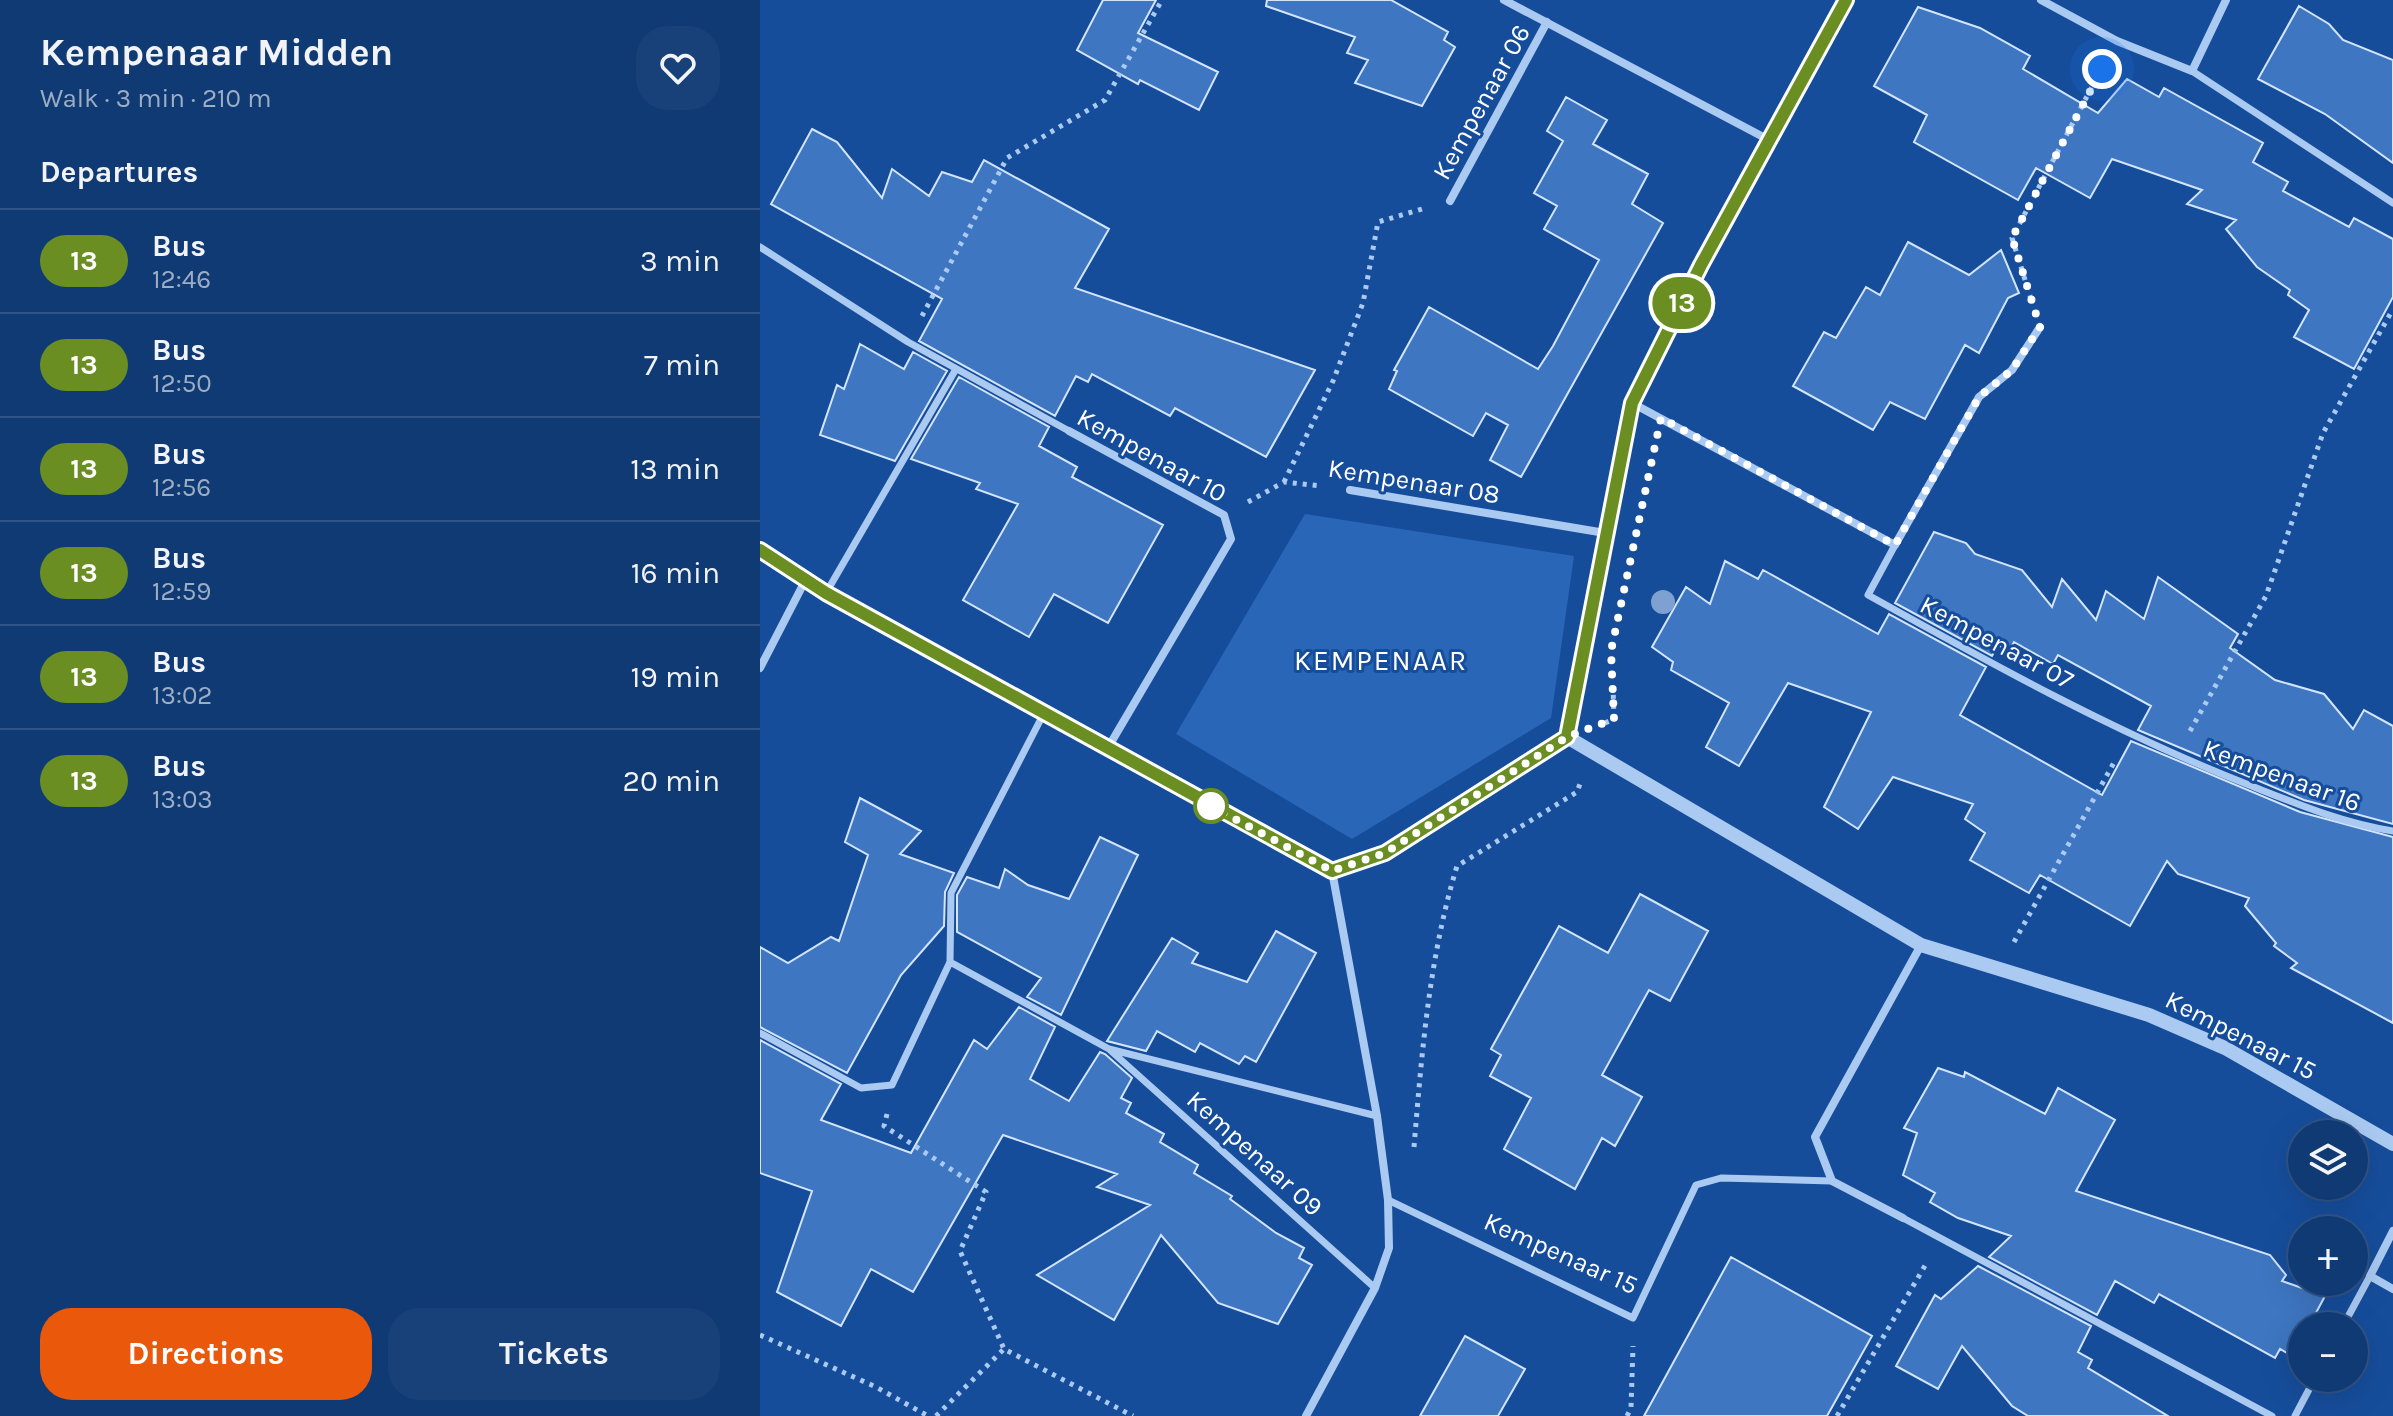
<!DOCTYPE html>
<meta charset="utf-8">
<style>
:root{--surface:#103a74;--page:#194179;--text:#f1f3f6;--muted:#9cadc5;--line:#305486;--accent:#ea580c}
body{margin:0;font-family:Karla,sans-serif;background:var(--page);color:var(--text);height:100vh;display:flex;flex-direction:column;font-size:30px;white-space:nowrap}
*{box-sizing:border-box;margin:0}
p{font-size:26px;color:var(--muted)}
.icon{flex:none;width:44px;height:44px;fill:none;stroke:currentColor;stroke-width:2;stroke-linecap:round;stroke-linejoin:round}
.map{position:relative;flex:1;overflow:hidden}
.details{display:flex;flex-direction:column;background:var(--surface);width:760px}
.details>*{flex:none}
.badge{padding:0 16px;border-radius:26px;font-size:28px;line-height:52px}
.fabs{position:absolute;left:1528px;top:1120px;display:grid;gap:16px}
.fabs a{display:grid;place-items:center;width:80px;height:80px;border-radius:50%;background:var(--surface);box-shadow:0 8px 32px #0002,0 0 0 2px var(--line);font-size:40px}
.you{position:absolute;width:40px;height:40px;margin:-20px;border:6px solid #fff;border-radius:50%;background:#1a73e8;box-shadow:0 0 0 12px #1a73e833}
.map>.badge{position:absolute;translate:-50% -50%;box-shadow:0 0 0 4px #fff}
h2{padding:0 40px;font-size:30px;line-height:72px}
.round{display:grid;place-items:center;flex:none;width:84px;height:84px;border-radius:32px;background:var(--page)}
.headline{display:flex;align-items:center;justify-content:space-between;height:136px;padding:0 40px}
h1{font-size:38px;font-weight:700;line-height:60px}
.action{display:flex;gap:16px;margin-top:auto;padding:16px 40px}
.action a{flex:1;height:92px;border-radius:32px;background:var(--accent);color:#fff;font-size:32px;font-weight:700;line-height:92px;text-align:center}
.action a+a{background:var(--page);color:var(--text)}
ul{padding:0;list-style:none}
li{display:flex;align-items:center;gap:24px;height:104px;padding:0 40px;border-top:2px solid var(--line)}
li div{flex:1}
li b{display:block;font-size:30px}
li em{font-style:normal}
li .badge{min-width:88px;font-weight:700;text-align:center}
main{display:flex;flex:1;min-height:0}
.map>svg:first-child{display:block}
.green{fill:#2966b8}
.building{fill:#3e76c1;stroke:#d3e5fd;stroke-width:2}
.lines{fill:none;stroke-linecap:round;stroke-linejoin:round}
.path{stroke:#abcaf2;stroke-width:5;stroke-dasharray:4 6;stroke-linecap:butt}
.pedestrian{stroke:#abcaf2;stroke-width:7}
.minor{stroke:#abcaf2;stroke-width:8}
.tertiary{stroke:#abcaf2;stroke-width:14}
.tree{fill:#7ea1d1}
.line-casing{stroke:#fff;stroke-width:18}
.line{stroke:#6b8e23;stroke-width:12}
.walk{stroke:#fff;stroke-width:8;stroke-dasharray:0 14.4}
.stop-dot{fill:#fff;stroke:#6b8e23;stroke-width:4}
.labels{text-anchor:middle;stroke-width:6;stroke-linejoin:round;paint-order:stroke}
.street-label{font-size:26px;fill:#fff;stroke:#164d9b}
.neighbourhood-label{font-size:28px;letter-spacing:2px;fill:#fff;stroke:#164d9b}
</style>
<main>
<section class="details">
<div class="headline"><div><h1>Kempenaar Midden</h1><p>Walk · 3 min · 210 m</p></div><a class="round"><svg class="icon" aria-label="heart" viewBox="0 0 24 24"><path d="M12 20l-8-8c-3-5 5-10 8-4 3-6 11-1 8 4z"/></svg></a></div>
<h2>Departures</h2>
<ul>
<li><span class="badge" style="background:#6b8e23;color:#fff">13</span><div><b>Bus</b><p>12:46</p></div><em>3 min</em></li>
<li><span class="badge" style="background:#6b8e23;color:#fff">13</span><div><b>Bus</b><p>12:50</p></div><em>7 min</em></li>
<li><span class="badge" style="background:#6b8e23;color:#fff">13</span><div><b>Bus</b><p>12:56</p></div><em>13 min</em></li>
<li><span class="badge" style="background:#6b8e23;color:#fff">13</span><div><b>Bus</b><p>12:59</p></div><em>16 min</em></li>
<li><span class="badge" style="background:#6b8e23;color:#fff">13</span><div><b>Bus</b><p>13:02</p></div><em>19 min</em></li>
<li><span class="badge" style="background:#6b8e23;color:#fff">13</span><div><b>Bus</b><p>13:03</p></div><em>20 min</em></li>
</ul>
<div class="action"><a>Directions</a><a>Tickets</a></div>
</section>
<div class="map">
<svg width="1633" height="1416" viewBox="0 0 1633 1416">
<rect width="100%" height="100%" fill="#164d9b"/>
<path class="green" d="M545,514L814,556L791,718L592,839L416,734Z"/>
<path class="building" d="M343,0H396L378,33L458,72L439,110L380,80L378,84L317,50Z
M507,0H631L688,32L684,40L695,47L662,106L595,83L608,60L587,53L595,37L506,6Z
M1539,6L1569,24L1583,40L1633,60V163L1565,114L1498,79Z
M1158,7L1220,28L1270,56L1263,69L1338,113L1367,79L1399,97L1404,88L1503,143L1493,162L1528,182L1523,191L1589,227L1594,218L1633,239V297L1594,369L1534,337L1549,310L1528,295L1530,290L1497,267L1466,229L1476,220L1427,204L1442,190L1352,159L1330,198L1276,168L1258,200L1154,142L1167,115L1114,86Z
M806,97L847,120L833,144L888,174L872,204L903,223L761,477L730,460L748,425L726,413L713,436L629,389L637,371L634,370L669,307L778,369L793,346L839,260L784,229L797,206L774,193L803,141L787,131Z
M52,129L77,142L122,198L132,169L169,196L182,172L212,182L224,160L349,229L315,288L555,370L506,457L415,408L410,416L332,374L328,382L316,376L295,416L159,341L182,299L11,204Z
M1148,242L1209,275L1241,250L1259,293L1248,298L1219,353L1205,345L1165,419L1130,402L1113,430L1033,386L1064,332L1076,338L1106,287L1120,295Z
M100,344L144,369L153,352L187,371L135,461L60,435L77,385L84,389Z
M199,377L289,427L279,446L317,467L312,477L403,525L348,623L294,594L269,637L203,600L258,504L216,489L220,483L151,459Z
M1174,532L1206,543L1215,554L1262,570L1292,607L1302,579L1336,620L1346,591L1384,619L1398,577L1478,634L1470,648L1515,680L1564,694L1593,729L1604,710L1633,726V824L1544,800L1378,730L1391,706L1298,655L1293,664L1254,642L1249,651L1238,645L1232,656L1135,603Z
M965,561L998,579L1003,570L1118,634L1129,614L1226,667L1200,715L1342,795L1371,741L1540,812L1633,837V1023L1531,968L1537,963L1514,946L1516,943L1485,906L1489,898L1418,874L1407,861L1370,926L1280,875L1269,893L1210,860L1225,833L1205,819L1213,804L1133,777L1098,829L1064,807L1111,712L1028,683L979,766L946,747L969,703L911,670L913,662L892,647L926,587L950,604Z
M100,798L161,831L140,854L194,873L185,892L184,926L141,975L87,1073L0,1027V947L28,963L71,937L79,941L108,855L85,842Z
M340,837L378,855L301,1015L267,997L281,978L197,932V895L207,877L239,888L245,869L268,885L309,899Z
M880,894L948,931L910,1001L889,990L842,1075L882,1097L855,1146L842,1138L815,1189L744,1149L771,1098L730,1076L741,1055L731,1049L799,926L848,953Z
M516,931L556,953L496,1062L485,1056L479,1064L440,1043L435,1052L397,1031L386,1051L347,1041L412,938L438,953L432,963L487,982Z
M259,1007L295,1027L270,1079L309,1101L340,1052L345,1054L372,1078L361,1098L371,1103L366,1113L404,1134L400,1142L438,1165L434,1173L472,1196L470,1199L516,1233L544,1248L539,1258L552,1265L518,1324L458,1303L401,1235L354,1320L277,1275L390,1205L337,1187L357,1174L243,1135L153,1292L111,1269L81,1326L17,1292L52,1191L0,1173V1040L81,1084L61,1120L151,1153L214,1040L227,1049Z
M1178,1068L1204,1077L1205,1072L1285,1114L1298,1088L1355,1120L1316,1191L1510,1255L1526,1275L1522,1281L1565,1296L1549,1326H1542V1338L1532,1356L1520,1349L1515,1358L1399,1294L1394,1303L1355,1281L1337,1315L1229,1257L1251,1236L1198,1218L1170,1202L1175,1193L1143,1175L1157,1133L1144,1128Z
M971,1257L1112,1336L1067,1416H884Z
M1218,1266L1331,1326L1318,1352L1332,1360L1328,1368L1408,1416H1268L1252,1406L1202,1346L1178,1389L1136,1366L1175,1295L1181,1299Z
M705,1336L765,1369L738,1416H660Z"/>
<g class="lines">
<path class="path" d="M1271,299L1252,238L1343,66
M162,316L247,158L345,100L402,0
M524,482L573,381L603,303L618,222L662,209
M488,502L524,482L561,486
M845,723L854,719L853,687
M1430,731L1506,596L1563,433L1633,309
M1254,942L1356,759
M127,1114L124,1126L226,1192L200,1251L244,1349L373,1416
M654,1147C662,1051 669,958 697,866L817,792L821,781
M0,1335L116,1387L168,1416
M176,1416L244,1349
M867,1416L871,1408L873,1346
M1077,1416L1166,1264"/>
<path class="pedestrian" d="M1432,71L1633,203
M0,247L148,342L309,431
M1135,545L1108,595C1232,664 1356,733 1489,785C1537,804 1582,823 1633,831
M66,593L196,369
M190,962L191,893L285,711
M0,1033L101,1088L132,1085L190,962L349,1049L617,1116
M350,1050L615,1288
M628,1200L873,1318L936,1185L961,1178L1072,1181
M1143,1218L1512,1416
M1583,1326L1610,1276
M1535,1416L1555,1378"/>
<path class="minor" d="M744,0L1009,140
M1281,0L1357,41L1432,71L1466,0
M690,201L787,22
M872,403L1135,545L1219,397L1252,370L1280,327
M309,431L464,515L471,539L349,746
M590,490L845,533
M0,550C113,622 233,681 349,746C424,788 495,833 572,871L625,853L807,737
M0,668L46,579
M1143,1218L1072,1181L1055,1137L1161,945
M1633,1231L1610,1276L1633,1289
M546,1416L615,1288L629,1248L628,1200L617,1116L572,871"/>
<path class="tertiary" d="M1086,0L941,265L872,403L807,737L1161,945L1389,1015L1465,1048L1633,1144"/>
</g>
<circle class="tree" cx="903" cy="602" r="12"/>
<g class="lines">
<g class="line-casing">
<path id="line" d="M0,550L66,593L572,871L625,853L807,737L872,403L941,265L1086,0"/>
</g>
<use href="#line" class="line"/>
<path class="walk" d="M451,806L572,871L625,853L807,737L854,719L851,651L901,418L1135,545L1219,397L1252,370L1280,327L1252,238L1342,69"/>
</g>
<circle class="stop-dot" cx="451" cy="806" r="16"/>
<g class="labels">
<g class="street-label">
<text transform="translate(721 102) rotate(-61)" y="9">Kempenaar 06</text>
<text transform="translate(392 455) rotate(29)" y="9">Kempenaar 10</text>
<text transform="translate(654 481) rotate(9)" y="9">Kempenaar 08</text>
<text transform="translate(1237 642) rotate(28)" y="9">Kempenaar 07</text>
<text transform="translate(1522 775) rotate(20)" y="9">Kempenaar 16</text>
<text transform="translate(1481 1035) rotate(27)" y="9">Kempenaar 15</text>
<text transform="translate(495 1153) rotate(42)" y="9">Kempenaar 09</text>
<text transform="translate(801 1253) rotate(24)" y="9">Kempenaar 15</text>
</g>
<g class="neighbourhood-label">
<text x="621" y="670">KEMPENAAR</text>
</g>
</g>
</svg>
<div class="fabs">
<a><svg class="icon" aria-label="layers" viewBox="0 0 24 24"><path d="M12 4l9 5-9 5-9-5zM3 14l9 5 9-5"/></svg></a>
<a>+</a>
<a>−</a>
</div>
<div class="you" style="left:1342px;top:69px"></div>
<b class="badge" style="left:922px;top:303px;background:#6b8e23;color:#fff">13</b>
</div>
</main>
